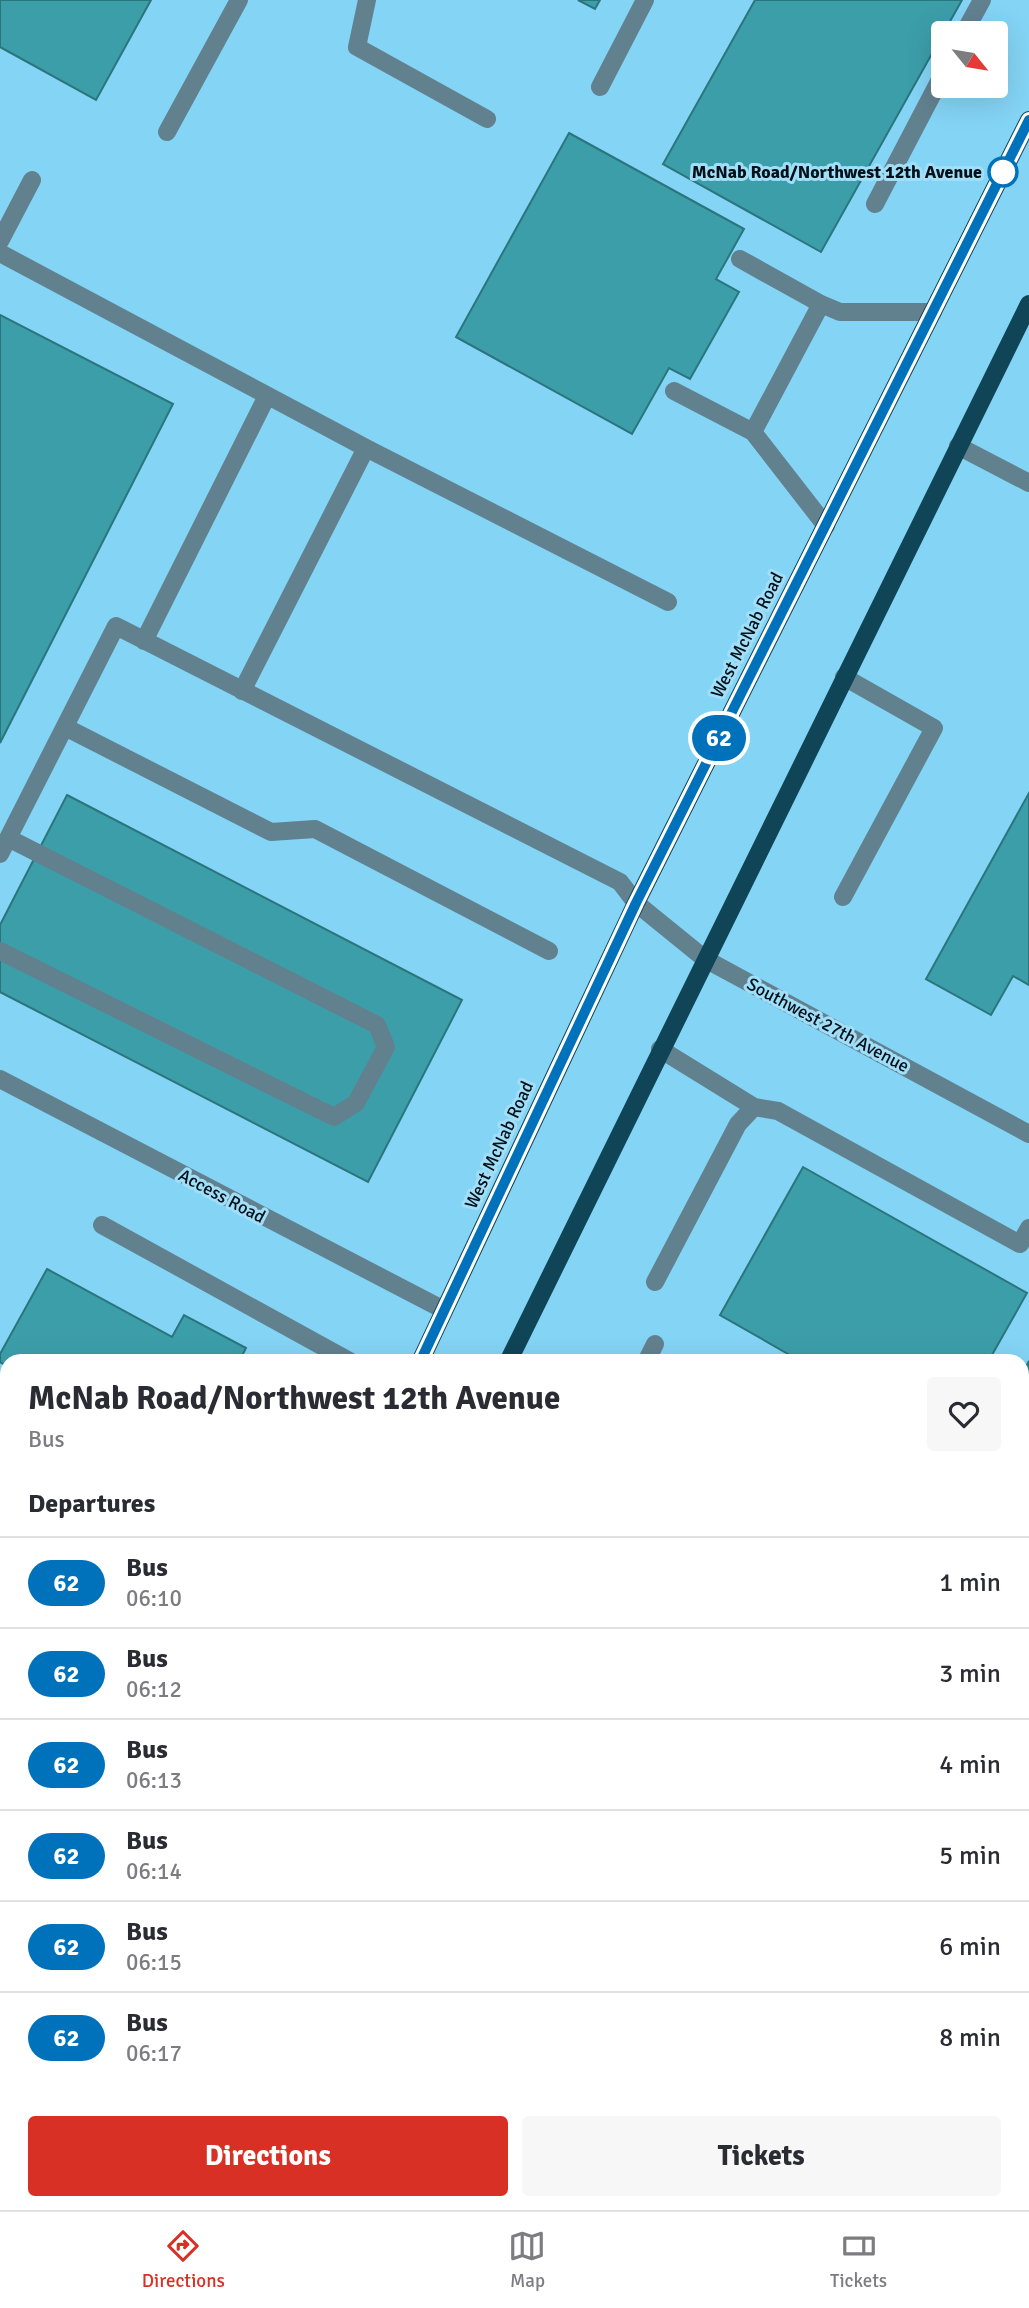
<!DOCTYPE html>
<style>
:root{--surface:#fff;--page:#f7f7f7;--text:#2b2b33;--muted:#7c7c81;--line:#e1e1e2;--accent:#d93025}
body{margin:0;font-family:Signika,sans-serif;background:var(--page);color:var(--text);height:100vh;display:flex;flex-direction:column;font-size:26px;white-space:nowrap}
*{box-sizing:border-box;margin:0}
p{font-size:23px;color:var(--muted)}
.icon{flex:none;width:38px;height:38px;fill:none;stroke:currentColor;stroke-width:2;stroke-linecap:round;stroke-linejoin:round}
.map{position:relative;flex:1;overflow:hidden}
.panel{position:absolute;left:0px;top:1354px;width:1029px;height:856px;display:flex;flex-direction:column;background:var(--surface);border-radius:21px 21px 0 0;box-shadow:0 7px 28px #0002}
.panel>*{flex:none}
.badge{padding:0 14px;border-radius:23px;font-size:24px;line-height:46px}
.needle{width:46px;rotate:120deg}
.buttons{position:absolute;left:931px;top:21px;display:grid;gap:14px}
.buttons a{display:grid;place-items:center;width:77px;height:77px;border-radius:7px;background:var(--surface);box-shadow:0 7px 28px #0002;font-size:35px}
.map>.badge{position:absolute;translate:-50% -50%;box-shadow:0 0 0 4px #fff}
h2{padding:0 28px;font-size:26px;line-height:63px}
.round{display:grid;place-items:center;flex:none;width:74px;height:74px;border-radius:7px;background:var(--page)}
.headline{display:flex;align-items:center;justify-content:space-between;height:119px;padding:0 28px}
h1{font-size:33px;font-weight:700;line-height:52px}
.primary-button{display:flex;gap:14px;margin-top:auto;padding:14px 28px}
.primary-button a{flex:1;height:80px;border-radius:7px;background:var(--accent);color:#fff;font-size:28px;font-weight:700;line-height:80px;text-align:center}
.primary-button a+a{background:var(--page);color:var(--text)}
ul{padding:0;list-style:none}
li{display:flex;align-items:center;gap:21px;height:91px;padding:0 28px;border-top:2px solid var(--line)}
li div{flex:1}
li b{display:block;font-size:26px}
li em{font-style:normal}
li .badge{min-width:77px;font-weight:700;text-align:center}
.tab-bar{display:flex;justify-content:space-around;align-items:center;height:98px;border-top:2px solid var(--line);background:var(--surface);font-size:19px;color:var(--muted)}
.tab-bar a{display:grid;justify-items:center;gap:4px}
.tab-bar .selected{color:var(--accent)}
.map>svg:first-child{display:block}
.building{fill:#3c9ea9;stroke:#2b757d;stroke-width:2}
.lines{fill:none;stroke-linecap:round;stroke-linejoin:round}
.minor{stroke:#62818e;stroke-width:18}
.major{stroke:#0f4557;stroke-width:18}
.line-casing{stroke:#fff;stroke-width:16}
.line{stroke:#0072bc;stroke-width:10}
.stop-dot{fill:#fff;stroke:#0072bc;stroke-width:3.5}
.labels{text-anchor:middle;stroke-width:6;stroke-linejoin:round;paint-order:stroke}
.stop-label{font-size:18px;font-weight:bold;fill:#001019;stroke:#a1dff9;text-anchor:end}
.street-label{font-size:18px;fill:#001019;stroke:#a1dff9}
</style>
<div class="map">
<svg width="1029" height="2210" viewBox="0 0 1029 2210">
<rect width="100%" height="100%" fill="#84d4f5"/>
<path class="building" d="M0,0H151L96,100L0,47Z
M578,0H600L595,9Z
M755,0H962L821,252L663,164Z
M569,133L744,229L716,279L739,292L690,379L669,368L632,434L456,337Z
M0,315L173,404L0,743Z
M1029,793V985L1013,976L991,1015L926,979Z
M67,795L462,1000L368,1182L0,992V925Z
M803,1167L1027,1293L988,1362H802L720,1315Z
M47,1269L172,1337L184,1315L246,1348L239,1362H7V1366L0,1362V1354Z
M1029,1361V1484L1022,1480V1374Z
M7,1439V1561L0,1557V1452Z
M1029,1621V1680L1022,1676V1634Z"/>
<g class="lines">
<path class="minor" d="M367,0L357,47L487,119
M964,33L982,0
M600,87L645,0
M167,132L239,0
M875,204L943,74
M0,241L32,180
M0,253L366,448L242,691
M740,259L821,304
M674,391L753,432
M958,446L1029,483
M366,448L668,602
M826,526L753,432L821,304L840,312H933
M144,641L267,396
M65,727L271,832L315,829L549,951
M0,854L116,626L620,882L636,903L705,959L1029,1134
M843,897L934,728L844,677
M0,951L334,1117L356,1103L386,1047L377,1025L8,838
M660,1049L754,1107L778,1111L1020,1244L1029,1228
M0,1079L444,1310
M102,1225L351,1362
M655,1282L738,1124L754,1107
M646,1362L655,1344
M0,1407L7,1410
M0,1655L7,1658
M1022,1703L1029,1707
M1022,1959L1029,1946
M1022,2135L1029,2139
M1022,2182L1029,2169
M503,2210L508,2203
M1006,2210L1010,2203"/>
<path class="major" d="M420,1362L636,903L1029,120
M508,1362L1029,304
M0,1798L7,1801
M0,1910L7,1914
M0,2160L7,2148
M546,2203L559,2210
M763,2203L776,2210
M83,2210L87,2203"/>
</g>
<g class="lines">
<g class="line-casing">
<path id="line" d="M420,1362L636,903L1029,120"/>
</g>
<use href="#line" class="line"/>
</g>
<circle class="stop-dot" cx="1003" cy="172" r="14"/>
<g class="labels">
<g class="stop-label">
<text x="982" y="178">McNab Road/Northwest 12th Avenue</text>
</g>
<g class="street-label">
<text transform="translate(747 635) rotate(-63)" y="6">West McNab Road</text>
<text transform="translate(828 1025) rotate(28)" y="6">Southwest 27th Avenue</text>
<text transform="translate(499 1145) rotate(-65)" y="6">West McNab Road</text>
<text transform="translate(222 1196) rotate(28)" y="6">Access Road</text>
</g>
</g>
</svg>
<div class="buttons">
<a><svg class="needle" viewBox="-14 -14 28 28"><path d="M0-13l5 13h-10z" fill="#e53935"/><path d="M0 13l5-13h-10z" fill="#7c7c81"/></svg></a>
</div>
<b class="badge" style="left:719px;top:738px;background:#0072bc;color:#fff">62</b>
<section class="panel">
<div class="headline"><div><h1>McNab Road/Northwest 12th Avenue</h1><p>Bus</p></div><a class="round"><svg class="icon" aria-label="heart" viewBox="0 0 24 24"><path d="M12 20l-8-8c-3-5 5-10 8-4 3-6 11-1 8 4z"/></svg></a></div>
<h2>Departures</h2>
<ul>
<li><span class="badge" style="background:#0072bc;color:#fff">62</span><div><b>Bus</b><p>06:10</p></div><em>1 min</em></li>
<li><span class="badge" style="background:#0072bc;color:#fff">62</span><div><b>Bus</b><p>06:12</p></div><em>3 min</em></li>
<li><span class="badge" style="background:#0072bc;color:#fff">62</span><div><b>Bus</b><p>06:13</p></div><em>4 min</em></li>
<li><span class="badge" style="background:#0072bc;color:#fff">62</span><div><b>Bus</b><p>06:14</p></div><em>5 min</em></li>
<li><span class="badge" style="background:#0072bc;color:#fff">62</span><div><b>Bus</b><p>06:15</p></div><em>6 min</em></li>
<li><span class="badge" style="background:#0072bc;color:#fff">62</span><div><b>Bus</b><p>06:17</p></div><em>8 min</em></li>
</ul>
<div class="primary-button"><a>Directions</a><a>Tickets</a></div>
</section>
</div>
<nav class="tab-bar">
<a class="selected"><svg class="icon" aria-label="directions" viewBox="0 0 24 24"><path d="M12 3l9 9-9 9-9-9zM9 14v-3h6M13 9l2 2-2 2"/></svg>Directions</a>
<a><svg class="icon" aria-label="map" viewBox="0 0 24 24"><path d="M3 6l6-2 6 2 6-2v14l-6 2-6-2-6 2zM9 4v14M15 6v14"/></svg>Map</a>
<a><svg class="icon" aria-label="tickets" viewBox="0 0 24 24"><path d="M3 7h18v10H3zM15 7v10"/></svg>Tickets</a>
</nav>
